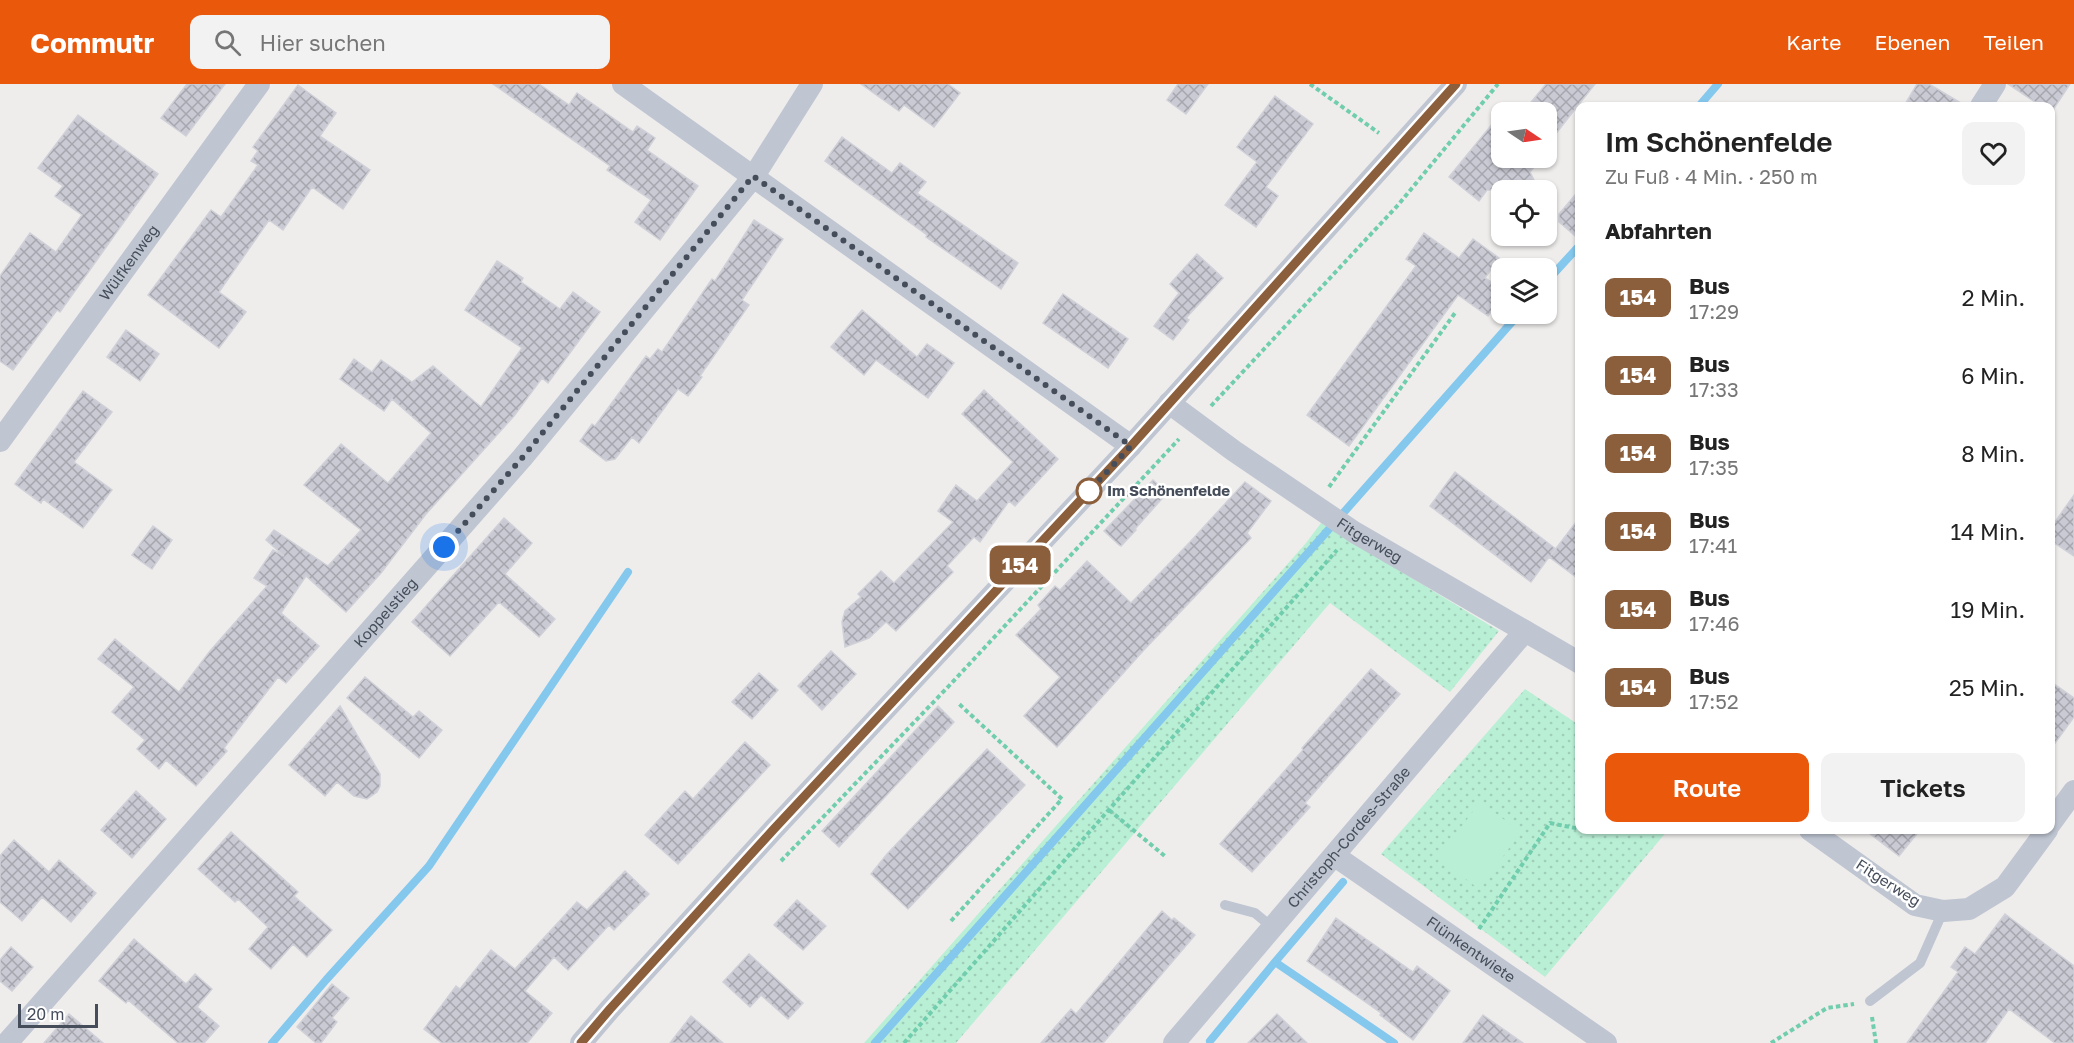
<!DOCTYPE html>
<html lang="de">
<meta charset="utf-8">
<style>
:root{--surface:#fff;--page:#f2f2f2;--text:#222;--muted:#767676;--accent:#ea580c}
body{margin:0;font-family:"Golos Text",sans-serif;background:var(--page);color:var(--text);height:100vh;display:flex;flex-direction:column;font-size:22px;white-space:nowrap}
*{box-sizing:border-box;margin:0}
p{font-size:20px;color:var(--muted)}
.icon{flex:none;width:33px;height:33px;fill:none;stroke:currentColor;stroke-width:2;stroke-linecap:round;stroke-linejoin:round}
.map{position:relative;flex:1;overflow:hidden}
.panel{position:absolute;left:1575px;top:18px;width:480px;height:732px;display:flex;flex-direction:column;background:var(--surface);border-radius:12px;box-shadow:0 2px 4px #0004}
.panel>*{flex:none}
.badge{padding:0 12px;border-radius:9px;font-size:21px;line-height:39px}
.needle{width:39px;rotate:103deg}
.fabs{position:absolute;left:1491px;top:18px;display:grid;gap:12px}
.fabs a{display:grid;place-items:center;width:66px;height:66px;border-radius:12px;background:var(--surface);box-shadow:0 2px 4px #0004;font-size:30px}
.scale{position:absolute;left:18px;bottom:15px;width:80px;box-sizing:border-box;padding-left:6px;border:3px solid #454d5a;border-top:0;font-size:16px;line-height:21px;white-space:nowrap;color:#454d5a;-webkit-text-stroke:4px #fff;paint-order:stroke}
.you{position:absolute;width:30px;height:30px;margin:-15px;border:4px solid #fff;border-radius:50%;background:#1a73e8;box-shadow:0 0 0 9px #1a73e833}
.map>.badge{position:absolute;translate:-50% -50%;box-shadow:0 0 0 3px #fff}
h2{padding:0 30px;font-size:22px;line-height:54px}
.round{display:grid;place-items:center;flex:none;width:63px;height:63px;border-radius:12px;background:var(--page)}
.overview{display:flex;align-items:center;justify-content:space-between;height:102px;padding:0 30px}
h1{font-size:28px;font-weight:600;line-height:45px}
.button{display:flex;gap:12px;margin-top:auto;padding:12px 30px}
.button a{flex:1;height:69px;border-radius:12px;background:var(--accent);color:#fff;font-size:24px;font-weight:600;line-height:69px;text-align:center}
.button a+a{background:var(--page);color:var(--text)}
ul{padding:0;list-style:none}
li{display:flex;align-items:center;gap:18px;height:78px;padding:0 30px}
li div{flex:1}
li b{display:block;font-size:22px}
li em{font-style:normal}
li .badge{min-width:66px;font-weight:700;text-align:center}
header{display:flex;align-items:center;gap:36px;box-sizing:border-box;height:84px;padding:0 30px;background:var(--accent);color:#fff}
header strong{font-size:28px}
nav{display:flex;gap:33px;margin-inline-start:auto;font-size:21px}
.search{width:420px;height:54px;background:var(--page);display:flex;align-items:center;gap:15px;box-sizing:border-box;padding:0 21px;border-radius:12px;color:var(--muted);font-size:22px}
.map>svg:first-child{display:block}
.grass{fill:url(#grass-dots)}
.garden{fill:#b9efd5}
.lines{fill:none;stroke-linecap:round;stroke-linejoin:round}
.stream{stroke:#85c8ed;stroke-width:8}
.building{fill:url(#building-cross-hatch);stroke:#d0d1d8;stroke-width:1.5}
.path{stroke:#70cdad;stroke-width:4;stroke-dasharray:4.5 3;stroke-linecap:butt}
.lane{stroke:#bfc6d2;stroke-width:10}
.street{stroke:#bfc6d2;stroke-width:22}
.line-casing{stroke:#fff;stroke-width:14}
.line{stroke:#8b5e3c;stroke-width:9}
.walk{stroke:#454d5a;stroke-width:6;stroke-dasharray:0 10.8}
.stop-dot{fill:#fff;stroke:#8b5e3c;stroke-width:3}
.labels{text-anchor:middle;stroke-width:5;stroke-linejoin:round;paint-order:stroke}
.street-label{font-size:15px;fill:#454d5a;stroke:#fff}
.stop-label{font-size:15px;font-weight:bold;fill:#454d5a;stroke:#fff;text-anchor:start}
</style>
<header>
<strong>Commutr</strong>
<div class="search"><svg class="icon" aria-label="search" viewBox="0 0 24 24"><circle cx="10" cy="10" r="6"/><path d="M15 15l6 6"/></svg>Hier suchen</div>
<nav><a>Karte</a><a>Ebenen</a><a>Teilen</a></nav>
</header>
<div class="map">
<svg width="2074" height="959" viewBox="0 0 2074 959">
<defs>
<pattern id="grass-dots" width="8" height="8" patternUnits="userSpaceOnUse" patternTransform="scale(1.5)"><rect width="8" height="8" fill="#b9efd5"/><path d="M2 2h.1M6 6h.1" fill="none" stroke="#a0cfb9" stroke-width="1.8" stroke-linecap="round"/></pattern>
<pattern id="building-cross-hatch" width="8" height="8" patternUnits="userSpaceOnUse" patternTransform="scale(1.5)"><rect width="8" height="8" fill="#c9cad3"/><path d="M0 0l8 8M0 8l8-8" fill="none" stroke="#a5a6ae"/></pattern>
</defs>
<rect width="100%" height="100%" fill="#efedec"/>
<path class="grass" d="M1321,439L1499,547L1450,608L1330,519L956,959H864L1306,459Z
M1525,605L1579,641L1580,746H1668L1545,893L1381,770Z"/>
<path class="garden" d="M1480,718L1521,748L1479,805L1438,774Z"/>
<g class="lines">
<path class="stream" d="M1699,22L1718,0
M1546,198L1580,161
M1343,798L1275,878L1394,959
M1210,957L1275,878
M272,959L326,896L429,782L628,488
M875,959L1519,230"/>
</g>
<path class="building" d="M187,0H225L186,52L161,34Z
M493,0H539L569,21L577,9L633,48L637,42L655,54L647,66L698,102L660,156L635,138L651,116L607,86L610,82Z
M861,0H948L960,9L934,43L904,21L899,27Z
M1178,0H1208L1186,30L1167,16Z
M1546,0H1595L1546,62V28H1523Z
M1917,0H1929L1966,22H1904Z
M2008,0H2070L2051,29L2050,22H2041Z
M298,1L336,29L320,52L370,86L343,125L312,103L283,146L269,136L219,208L246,228L219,264L148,211L211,126L221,133L258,81L251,77L258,67L253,63Z
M1275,12L1313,40L1266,103L1278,112L1256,143L1225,121L1257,78L1237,63Z
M1502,28V74H1541L1530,88L1539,106H1487L1479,117L1449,93Z
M78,31L158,90L60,228L57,226L13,286L0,277V192L30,149L56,168L82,131L55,112L63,102L38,84Z
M842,53L892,89L900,79L926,98L917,109L1018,179L1001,205L926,153L927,151L825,77Z
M1580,105V156L1559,138V130Z
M754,136L783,155L742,216L749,221L700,292L702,293L688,312L678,305L639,359L632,353L615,375L606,377L580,357L592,340L595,342L646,272L650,275L658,265L662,268L712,195L715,197Z
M1424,149L1459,174L1473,155L1499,174L1485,194L1502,205V213L1488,232L1458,211L1349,362L1307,331L1416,182L1406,175Z
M1197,170L1223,194L1186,234L1189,236L1173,256L1154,242L1179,209L1170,200Z
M497,177L523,194L521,198L560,225L573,208L600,228L548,299L542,294L514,332L426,430L381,489L346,528L306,492L281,529L319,562L286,599L278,593L224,664L227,667L196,702L166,676L159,685L137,665L145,656L112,628L134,603L98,575L115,555L179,608L210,567L267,502L254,494L273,466L284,472L266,456L274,446L328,482L361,446L304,401L341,360L388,399L431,349L392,315L384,327L340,295L354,275L372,288L381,276L412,298L433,282L481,323L522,264L465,226Z
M1063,210L1128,255L1108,284L1043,239Z
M862,226L917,273L927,260L954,279L928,314L876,276L864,291L831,263Z
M126,246L159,270L140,297L107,273Z
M984,306L1058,375L1015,422L1009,417L980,458L974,453L947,482L953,488L896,547L886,538L869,554L845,563L842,538L845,527L861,513L858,510L881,487L894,499L953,438L938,427L956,401L977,417L1013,378L962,330Z
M83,307L112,328L74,378L112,406L83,444L43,415L41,419L15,400Z
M1455,388L1556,465L1551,471L1580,433V496L1549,473L1531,498L1430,422Z
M1153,396L1167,409L1135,445L1136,446L1121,462L1119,461L1104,447Z
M1245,398L1271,417L1247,449L1251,454L1143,567L1057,663L1024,632L1060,593L1016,551L1041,525L1038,521L1055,502L1060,506L1087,477L1131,519L1189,459Z
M2074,411V472L2050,456V445Z
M504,434L532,459L505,490L555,535L539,553L499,518L450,572L412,538Z
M153,442L172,456L152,485L132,471Z
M831,567L856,590L822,626L798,602Z
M1371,585L1400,610L1305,719L1310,723L1252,788L1220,760L1303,666L1302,664Z
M759,589L778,606L752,635L732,618Z
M365,593L413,633L419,627L442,646L419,674L347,614Z
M2050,597L2074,614V633L2050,666Z
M340,622L380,690V702L377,708L367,715L354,712L337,698L325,712L289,681Z
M938,622L954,638L839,763L822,747Z
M745,658L770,681L678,780L645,751L685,707L693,715Z
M987,665L1025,701L908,825L871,790L887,770Z
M136,707L166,735L132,774L101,746Z
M1865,746H1920L1899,772Z
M231,748L298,808L294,812L332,846L307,873L293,860L271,885L249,865L268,843L238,815L235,818L198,785Z
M14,756L49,788L59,776L96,809L71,838L42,813L22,837L0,818V772Z
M625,787L649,810L614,846L609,841L568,886L554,873L525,907L552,929L527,959H442L424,945L456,902L460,905L491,866L515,885L577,818L587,826Z
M797,816L826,842L803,866L774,841Z
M1162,827L1172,836L1174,834L1195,851L1103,959H1041L1071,925L1076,930Z
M2005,830L2074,882V959H2055L2009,925L1985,959H1907L1958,888L1951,883L1965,863L1975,870Z
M1336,834L1413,888L1417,882L1450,907L1413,956L1380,931L1381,929L1307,877Z
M134,855L186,900L195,890L212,905L197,923L219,942L204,959H178L128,916L126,919L99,897Z
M11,863L33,883L12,907L0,897V876Z
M749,870L803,919L788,935L761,911L750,923L723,898Z
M332,900L349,914L332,934L337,938L321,959H316L297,943Z
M69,930L103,959H44Z
M1277,930L1307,959H1248Z
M1483,931L1523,959H1463Z
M691,932L723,959H670Z"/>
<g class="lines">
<path class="path" d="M1310,0L1379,49
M1211,322L1398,121L1498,0
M1329,403L1455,229
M1109,726L1166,773
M781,777L946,605L1179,355
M951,837L1062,715L958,619
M1479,845L1550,739L1580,745
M1872,933L1876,959
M904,959L1337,466
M1771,959L1827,924L1854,920"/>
<path class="lane" d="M1225,821L1255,829L1273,844
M1870,917L1920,879L1943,827"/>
<g class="street">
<path d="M623,0L1131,362"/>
<path d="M1981,22L1995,0"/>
<path id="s1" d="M1169,319L1234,367L1354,448L1580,579"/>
<path id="s2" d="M0,357L259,0"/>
<path d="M2050,740L2074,707"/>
<path d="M1810,746L1915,821L1943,827L1969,825L2005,803L2047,746"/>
<path id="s3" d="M1335,772L1606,959"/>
<path id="s4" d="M7,959L522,374L754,92L812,0"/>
<path d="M581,959L610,925L773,746L1131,362L1456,0"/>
<path id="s5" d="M1174,959L1525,547"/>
</g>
</g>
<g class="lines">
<g class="line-casing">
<path id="line" d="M581,959L610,925L773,746L1131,362L1456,0"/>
</g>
<use href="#line" class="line"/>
<path class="walk" d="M444,463L522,374L753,92L1131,362L1089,407"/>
</g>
<circle class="stop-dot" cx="1089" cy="407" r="12"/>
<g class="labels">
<g class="street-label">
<text dy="5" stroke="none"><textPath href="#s2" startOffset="220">Wülfkenweg</textPath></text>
<text dy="5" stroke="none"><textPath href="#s1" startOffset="243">Fitgerweg</textPath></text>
<text dy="5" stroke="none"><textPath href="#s4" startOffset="573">Koppelstieg</textPath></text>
<text dy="5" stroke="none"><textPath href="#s5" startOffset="270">Christoph-Cordes-Straße</textPath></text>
<text transform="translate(1888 799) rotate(33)" y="5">Fitgerweg</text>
<text dy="5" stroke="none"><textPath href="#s3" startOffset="165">Flünkentwiete</textPath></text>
</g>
<g class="stop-label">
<text x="1107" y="412">Im Schönenfelde</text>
</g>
</g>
</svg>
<div class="fabs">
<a><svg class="needle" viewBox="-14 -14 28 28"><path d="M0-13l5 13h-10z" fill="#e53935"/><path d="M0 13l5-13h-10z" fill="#767676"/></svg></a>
<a><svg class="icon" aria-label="locate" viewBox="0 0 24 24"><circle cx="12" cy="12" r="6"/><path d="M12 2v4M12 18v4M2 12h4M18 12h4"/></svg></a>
<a><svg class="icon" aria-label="layers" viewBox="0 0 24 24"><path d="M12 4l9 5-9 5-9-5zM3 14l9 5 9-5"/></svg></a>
</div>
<div class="scale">20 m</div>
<div class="you" style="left:444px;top:463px"></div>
<b class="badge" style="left:1020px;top:481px;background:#8b5e3c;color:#fff">154</b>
<section class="panel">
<div class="overview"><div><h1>Im Schönenfelde</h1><p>Zu Fuß · 4 Min. · 250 m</p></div><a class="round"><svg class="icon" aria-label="heart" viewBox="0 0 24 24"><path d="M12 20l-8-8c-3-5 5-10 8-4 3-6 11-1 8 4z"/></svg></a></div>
<h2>Abfahrten</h2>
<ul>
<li><span class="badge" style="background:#8b5e3c;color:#fff">154</span><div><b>Bus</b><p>17:29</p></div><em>2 Min.</em></li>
<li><span class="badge" style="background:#8b5e3c;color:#fff">154</span><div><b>Bus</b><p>17:33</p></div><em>6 Min.</em></li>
<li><span class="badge" style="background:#8b5e3c;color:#fff">154</span><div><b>Bus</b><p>17:35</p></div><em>8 Min.</em></li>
<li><span class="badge" style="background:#8b5e3c;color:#fff">154</span><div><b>Bus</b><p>17:41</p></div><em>14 Min.</em></li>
<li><span class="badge" style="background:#8b5e3c;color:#fff">154</span><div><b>Bus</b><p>17:46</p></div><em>19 Min.</em></li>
<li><span class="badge" style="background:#8b5e3c;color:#fff">154</span><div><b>Bus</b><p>17:52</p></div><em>25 Min.</em></li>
</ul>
<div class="button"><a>Route</a><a>Tickets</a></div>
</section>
</div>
